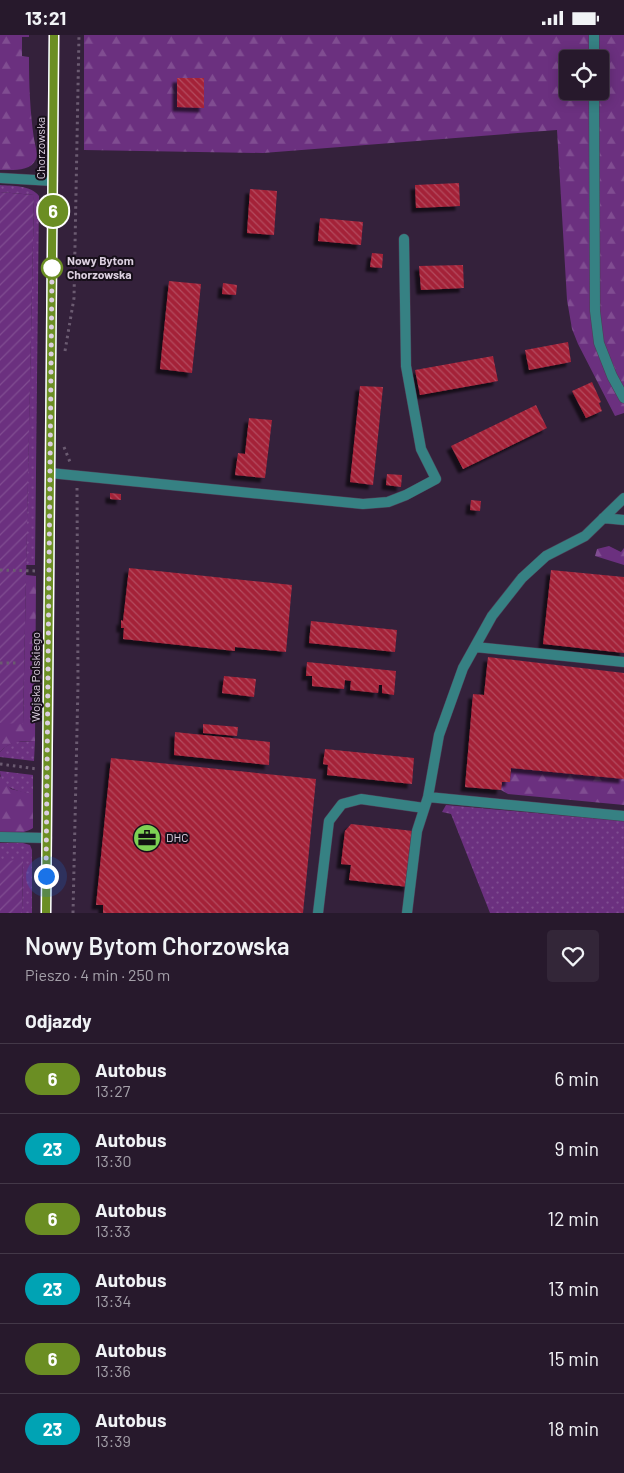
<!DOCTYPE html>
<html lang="pl">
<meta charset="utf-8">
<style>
:root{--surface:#27192c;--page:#332638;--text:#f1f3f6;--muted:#a4a0a9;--line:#433848}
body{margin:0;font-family:Barlow,sans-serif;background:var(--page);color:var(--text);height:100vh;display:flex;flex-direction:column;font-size:19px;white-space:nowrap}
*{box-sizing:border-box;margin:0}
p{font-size:16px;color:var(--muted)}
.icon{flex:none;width:28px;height:28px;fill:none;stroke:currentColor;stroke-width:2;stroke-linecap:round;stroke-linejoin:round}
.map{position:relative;height:878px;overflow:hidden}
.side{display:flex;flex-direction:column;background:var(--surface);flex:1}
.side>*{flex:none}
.badge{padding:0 10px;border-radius:16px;font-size:18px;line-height:32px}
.fabs{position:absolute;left:559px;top:15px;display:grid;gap:10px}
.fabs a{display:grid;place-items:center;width:50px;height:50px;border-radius:5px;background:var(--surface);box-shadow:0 2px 12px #0003,0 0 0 1px var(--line);font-size:25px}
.you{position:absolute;width:25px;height:25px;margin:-12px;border:4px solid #fff;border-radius:50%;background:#1a73e8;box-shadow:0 0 0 8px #1a73e833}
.map>.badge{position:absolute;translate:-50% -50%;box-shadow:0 0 0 2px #fff}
h2{padding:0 25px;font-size:19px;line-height:45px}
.round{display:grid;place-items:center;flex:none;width:52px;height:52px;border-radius:5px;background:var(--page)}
.overview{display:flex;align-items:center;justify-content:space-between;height:85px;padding:0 25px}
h1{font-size:24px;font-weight:600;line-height:38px}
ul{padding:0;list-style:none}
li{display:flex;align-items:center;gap:15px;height:70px;padding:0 25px;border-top:1px solid var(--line)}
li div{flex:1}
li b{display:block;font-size:19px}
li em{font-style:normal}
li .badge{min-width:55px;font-weight:700;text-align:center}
.status{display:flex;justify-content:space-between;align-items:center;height:35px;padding:0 25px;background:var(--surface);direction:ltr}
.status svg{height:14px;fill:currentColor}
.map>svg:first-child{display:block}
.grass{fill:url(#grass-dots)}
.forest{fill:url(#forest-firs);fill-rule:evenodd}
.garden{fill:url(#garden-furrows)}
.building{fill:url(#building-back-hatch);filter:url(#shadow)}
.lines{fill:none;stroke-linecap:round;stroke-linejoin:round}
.lane-casing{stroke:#4f3d55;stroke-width:11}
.secondary-casing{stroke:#4f3d55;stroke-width:11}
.path{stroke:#6b5b71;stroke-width:3;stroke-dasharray:2.5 4;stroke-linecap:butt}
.lane{stroke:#368183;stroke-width:10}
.secondary{stroke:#25b3b5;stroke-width:10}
.line-casing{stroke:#fff;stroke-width:11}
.line{stroke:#6b8e23;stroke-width:8}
.walk{stroke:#dbcfdf;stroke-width:5;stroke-dasharray:0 9}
.stop-dot{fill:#fff;stroke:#6b8e23;stroke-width:2.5}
.labels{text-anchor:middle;stroke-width:4;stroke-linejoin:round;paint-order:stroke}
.street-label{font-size:12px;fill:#dbcfdf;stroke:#170f1a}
.stop-label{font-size:12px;font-weight:bold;fill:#dbcfdf;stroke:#170f1a;text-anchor:start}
.poi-label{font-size:12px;fill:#dbcfdf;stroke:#170f1a;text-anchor:start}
</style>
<div class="status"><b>13:21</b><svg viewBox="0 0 49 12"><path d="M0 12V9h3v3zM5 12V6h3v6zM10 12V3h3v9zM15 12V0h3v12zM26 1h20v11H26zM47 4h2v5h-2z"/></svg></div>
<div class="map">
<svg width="624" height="878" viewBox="0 0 624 878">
<defs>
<pattern id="grass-dots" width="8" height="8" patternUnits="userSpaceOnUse" patternTransform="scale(1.25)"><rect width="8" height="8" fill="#6b307f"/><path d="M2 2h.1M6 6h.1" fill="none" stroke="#804d91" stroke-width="1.8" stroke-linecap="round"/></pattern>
<pattern id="forest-firs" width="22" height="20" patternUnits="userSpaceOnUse" patternTransform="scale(1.25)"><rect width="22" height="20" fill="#6b307f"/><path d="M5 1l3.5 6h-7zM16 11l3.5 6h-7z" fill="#804d91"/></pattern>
<pattern id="garden-furrows" width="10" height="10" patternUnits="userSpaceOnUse" patternTransform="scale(1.25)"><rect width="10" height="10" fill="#6b307f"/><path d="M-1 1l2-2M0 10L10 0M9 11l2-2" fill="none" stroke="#804d91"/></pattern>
<pattern id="building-back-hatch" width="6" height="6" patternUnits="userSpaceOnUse" patternTransform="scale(1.25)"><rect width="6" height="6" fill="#a42239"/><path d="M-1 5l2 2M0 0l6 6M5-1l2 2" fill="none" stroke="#b44b5f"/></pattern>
<filter id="shadow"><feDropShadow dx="-4.5" dy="4.5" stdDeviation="1" flood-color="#0009"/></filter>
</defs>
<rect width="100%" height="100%" fill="#34213b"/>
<path class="grass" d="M0,150C12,151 31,150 39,161L35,530H26L34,160L0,157Z
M35,706L34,726L0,722V717L5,712L14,707Z
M0,736L33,740V759C19,757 0,753 0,736Z
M446,770L624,786V878H490L451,779L442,777Z
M0,808H23L30,810L32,815V878H22L23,826H0Z"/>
<path class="forest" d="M0,0H29V2H22V21L29,22C29,50 30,76 34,104C35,110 38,118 36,124C31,137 11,135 0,135Z
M84,0H624V378L615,381L578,309L572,294L567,265L557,95L263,118L84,115ZM568,24H600V56H568Z
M609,511L621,517L624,513V530L595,521L597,514Z
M26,540L36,541L35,706C21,706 10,706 0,717V688H23Z
M511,733L624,744V770L508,759L501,755L502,747H510Z
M0,741L11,754L33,759V793C23,800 11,797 0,797Z"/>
<path class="garden" d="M0,157L34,160L23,689L0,688Z
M23,825L22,878H0V826Z"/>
<path class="building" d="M177,43H204V73L177,72Z
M459,148L460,171L416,173L415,150Z
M250,154L277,156L274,200L247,198Z
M320,183L363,187L361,210L318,206Z
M372,218L383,219L382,233L370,232Z
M463,230L464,253L421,255L419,231Z
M169,246L201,249L192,338L160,334Z
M223,248L237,250L236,260L222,259Z
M568,307L571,327L529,335L525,315Z
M493,321L498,346L420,360L415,335Z
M592,347L601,367L599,368L602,376L586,383L572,356Z
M360,351L383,352L373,450L350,447Z
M536,370L547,393L463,434L451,411Z
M249,383L272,385L265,443L235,440L238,418L245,419Z
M387,439L402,440L401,452L386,450Z
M110,458L121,459V465L110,464Z
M471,465L481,466L480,476L470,475Z
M129,533L292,550L286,617L235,612V616L123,604L124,593H121V585L123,586Z
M551,535L624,542V618L543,609Z
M311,586L397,595L395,617L309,608Z
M488,622L624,638V744L511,733L510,747H502L501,755L465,752L473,659L484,660Z
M307,627L396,636L394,660L382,658V650H379L378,658L350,655L351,646L345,645L344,654L312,651V641H306Z
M224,641L256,644L254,662L222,658Z
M203,689L238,692L237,701L203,698Z
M175,697L270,707L269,730L174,720Z
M325,714L414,723L412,749L327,740L328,730L323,729Z
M111,723L316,744L303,878H103V870H96Z
M351,789L413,796L408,852L349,845L351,830L341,829L345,796Z"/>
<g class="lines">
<g class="lane-casing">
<path id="lane" d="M594,0V24
M594,56L595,276L599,308L612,341L624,363
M0,143L53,146
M50,438L363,469L388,467L406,460L436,444L421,414L406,331L404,204
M603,483L624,485
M475,612L624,627
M428,762L624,781
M0,802L47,803
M318,878L329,786L342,769L361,764L424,773
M407,878L417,796L428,762L439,700L463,633L492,581L522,543L546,521L585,501L624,463"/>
</g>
<g class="secondary-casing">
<path id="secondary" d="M46,878L54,0"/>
</g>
<path class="path" d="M65,316L74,263L79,0
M64,412L70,427
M0,535L38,536
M0,628H18
M0,729L37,734
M73,878L78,649L77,452"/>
<use href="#lane" class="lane"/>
<use href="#secondary" class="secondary"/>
</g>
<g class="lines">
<g class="line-casing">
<path id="line" d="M46,878L54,0"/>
</g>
<use href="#line" class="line"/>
<path class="walk" d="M46,841L52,233"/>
</g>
<defs>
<g id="office-disc" transform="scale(1.4375)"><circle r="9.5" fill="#7dd154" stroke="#170f1a"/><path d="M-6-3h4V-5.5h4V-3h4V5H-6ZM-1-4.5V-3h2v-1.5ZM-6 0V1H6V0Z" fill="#111"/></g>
</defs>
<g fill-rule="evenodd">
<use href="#office-disc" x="147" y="803"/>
</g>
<circle class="stop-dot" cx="52" cy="233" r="10"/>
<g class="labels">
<g class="street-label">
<text transform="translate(41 113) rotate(-90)" y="4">Chorzowska</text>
<text transform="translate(36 642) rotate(-90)" y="4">Wojska Polskiego</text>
</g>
<g class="stop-label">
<text x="67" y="230">Nowy Bytom<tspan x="67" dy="14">Chorzowska</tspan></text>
</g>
<g class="poi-label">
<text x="166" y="807">DHC</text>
</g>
</g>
</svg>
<div class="fabs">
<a><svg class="icon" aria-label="locate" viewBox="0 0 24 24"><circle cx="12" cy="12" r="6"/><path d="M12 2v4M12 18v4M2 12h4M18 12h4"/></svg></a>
</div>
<div class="you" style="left:46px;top:841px"></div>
<b class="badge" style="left:53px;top:176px;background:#6b8e23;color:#fff">6</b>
</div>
<section class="side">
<div class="overview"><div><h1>Nowy Bytom Chorzowska</h1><p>Pieszo · 4 min · 250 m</p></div><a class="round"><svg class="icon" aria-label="heart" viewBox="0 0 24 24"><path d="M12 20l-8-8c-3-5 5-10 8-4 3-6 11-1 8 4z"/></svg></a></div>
<h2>Odjazdy</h2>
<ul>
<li><span class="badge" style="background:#6b8e23;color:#fff">6</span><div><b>Autobus</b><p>13:27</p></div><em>6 min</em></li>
<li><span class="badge" style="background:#00a3b4;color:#fff">23</span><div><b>Autobus</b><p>13:30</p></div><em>9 min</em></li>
<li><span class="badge" style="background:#6b8e23;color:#fff">6</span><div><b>Autobus</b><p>13:33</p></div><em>12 min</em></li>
<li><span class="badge" style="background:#00a3b4;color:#fff">23</span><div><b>Autobus</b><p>13:34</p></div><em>13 min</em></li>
<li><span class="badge" style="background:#6b8e23;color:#fff">6</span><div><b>Autobus</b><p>13:36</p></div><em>15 min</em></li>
<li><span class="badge" style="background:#00a3b4;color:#fff">23</span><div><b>Autobus</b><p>13:39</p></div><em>18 min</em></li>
</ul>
</section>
